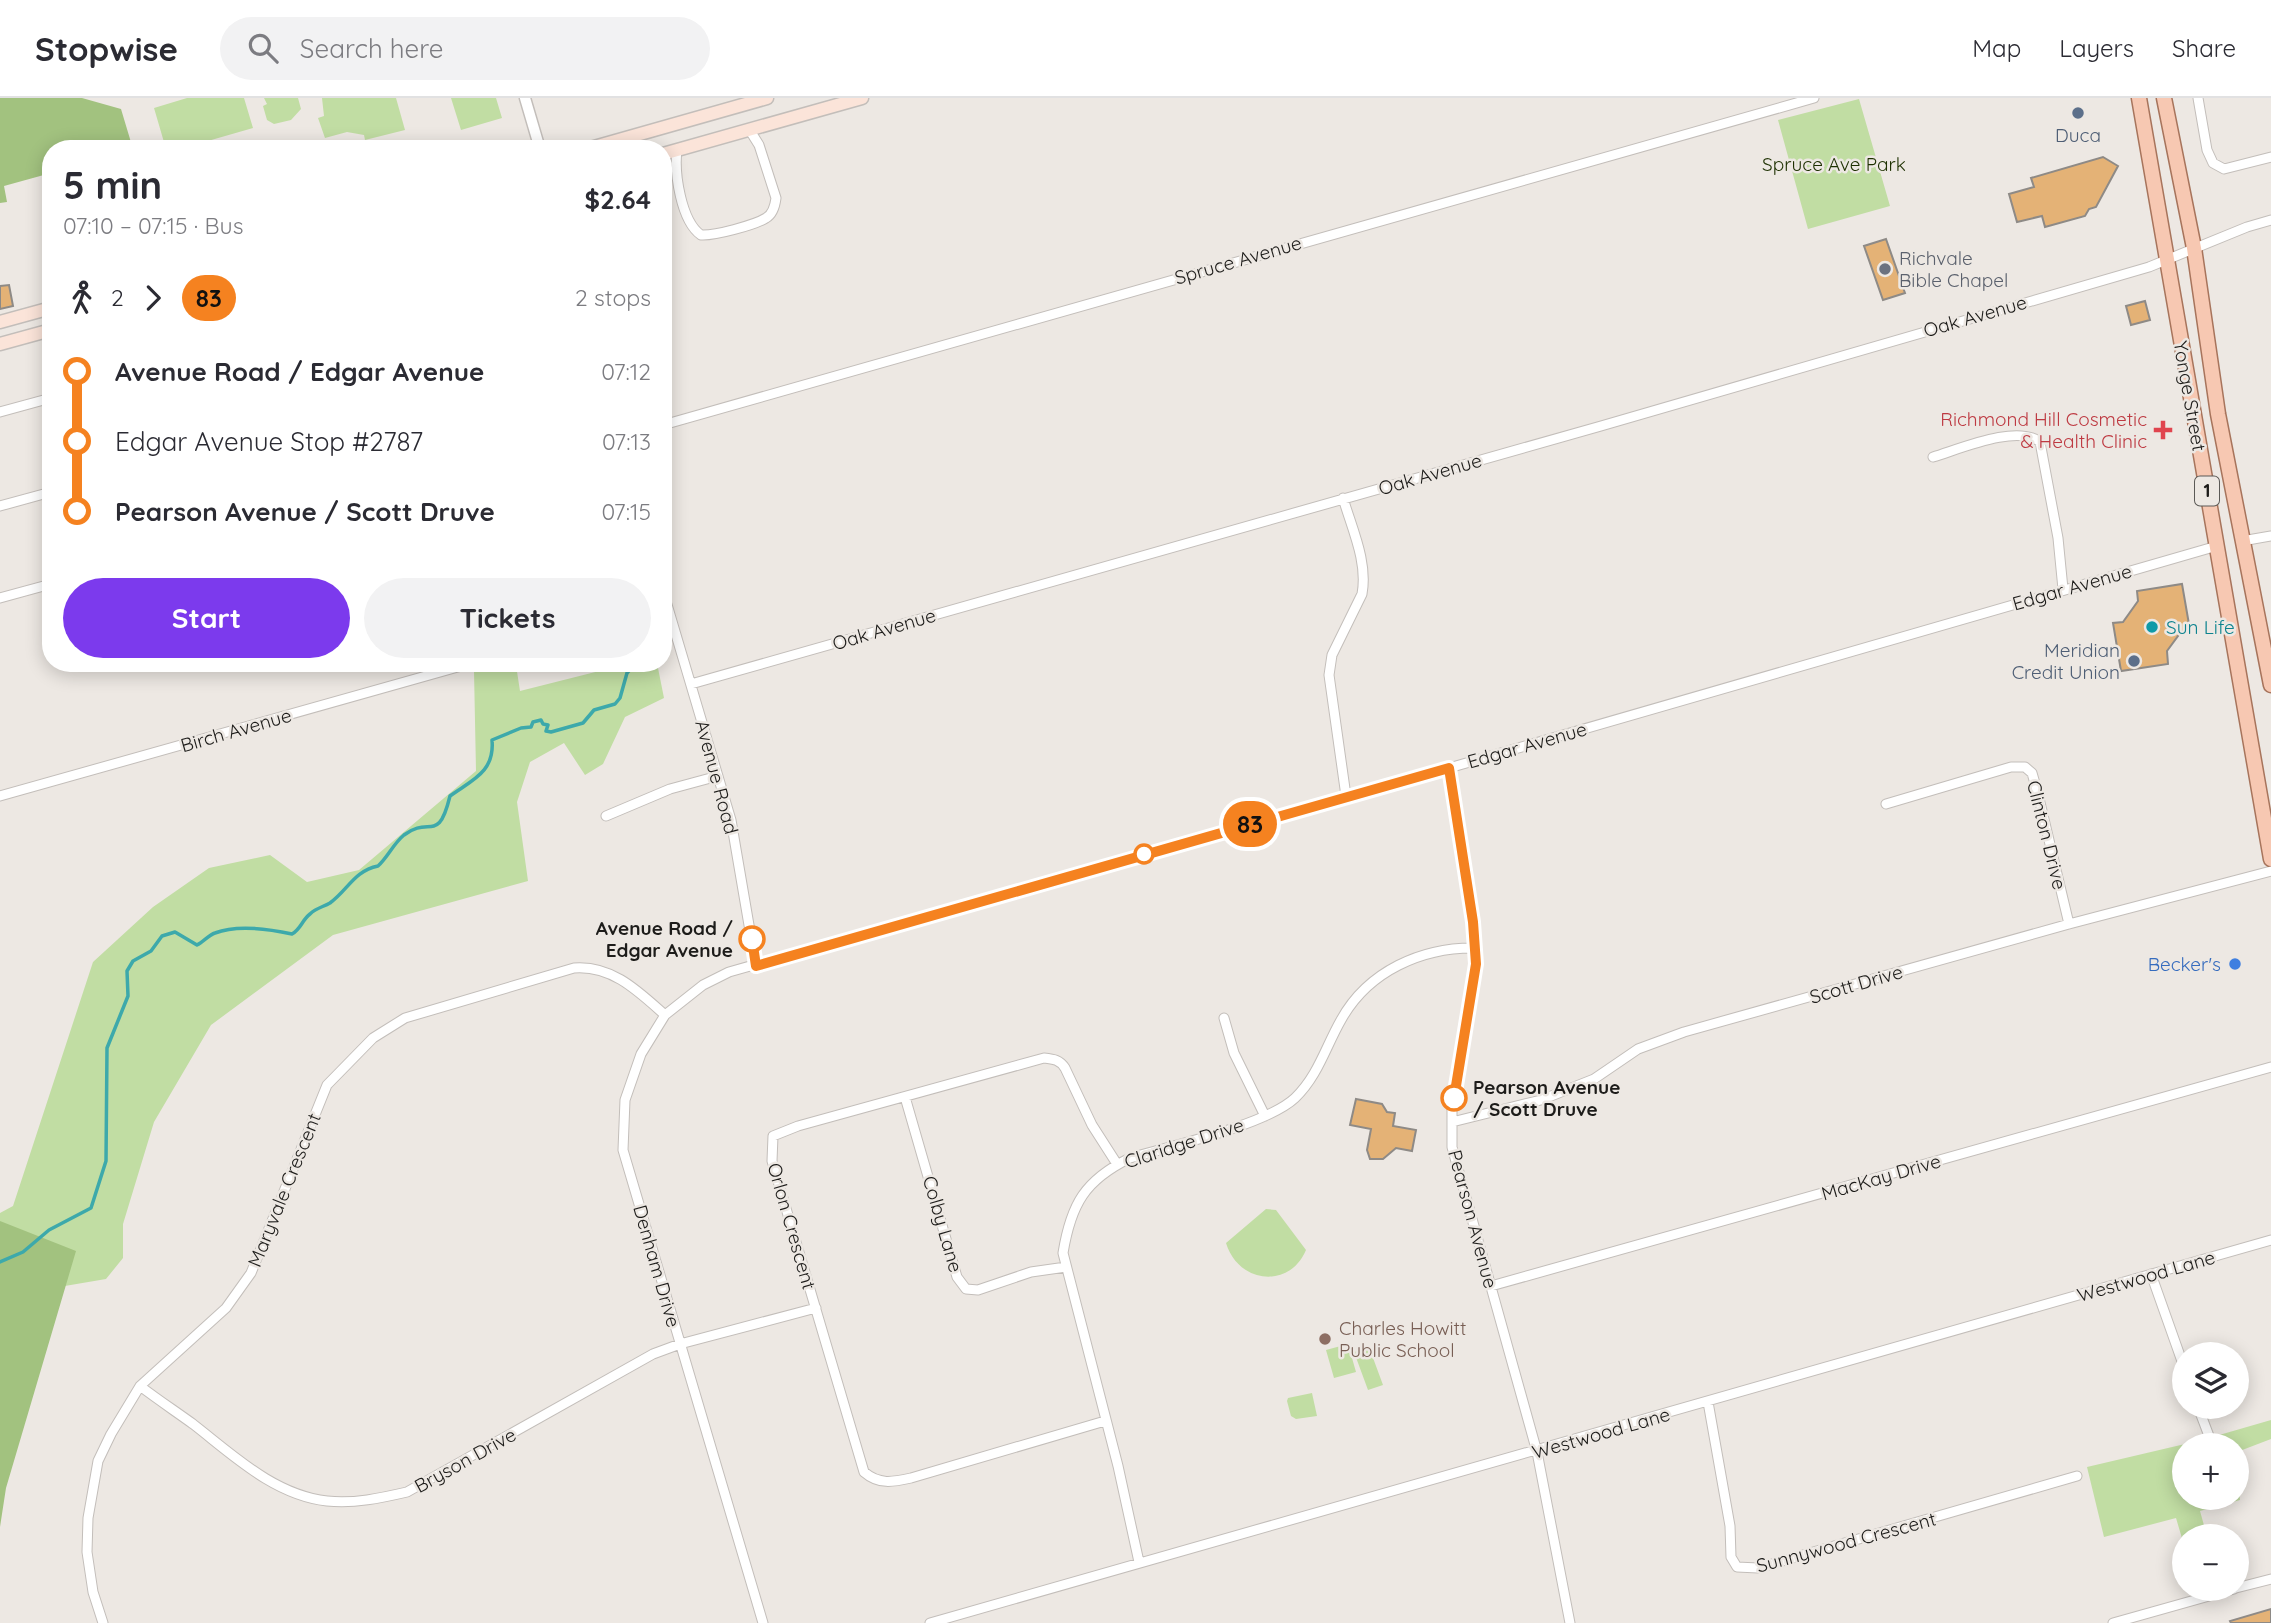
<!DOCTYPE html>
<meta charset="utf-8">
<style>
:root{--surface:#fff;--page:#f2f2f3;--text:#2b2b33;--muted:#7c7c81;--line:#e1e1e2;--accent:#7c3aed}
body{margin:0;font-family:Quicksand,sans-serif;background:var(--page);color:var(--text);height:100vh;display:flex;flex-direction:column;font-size:26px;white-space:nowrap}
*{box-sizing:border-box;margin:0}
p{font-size:23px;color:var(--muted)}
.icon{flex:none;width:38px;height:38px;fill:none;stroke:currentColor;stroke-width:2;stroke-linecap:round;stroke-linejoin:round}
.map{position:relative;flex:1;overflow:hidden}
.panel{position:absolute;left:42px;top:42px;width:630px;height:532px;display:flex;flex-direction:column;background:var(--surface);border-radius:28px;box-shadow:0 4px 18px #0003}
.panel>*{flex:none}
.badge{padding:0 14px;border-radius:23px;font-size:24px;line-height:46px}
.fabs{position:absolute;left:2172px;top:1244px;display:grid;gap:14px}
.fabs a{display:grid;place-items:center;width:77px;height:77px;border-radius:50%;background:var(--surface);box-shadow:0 4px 18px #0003;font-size:35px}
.map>.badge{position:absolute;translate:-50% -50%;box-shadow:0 0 0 4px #fff}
.legs{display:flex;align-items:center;gap:10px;height:77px;padding:0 21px;font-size:23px}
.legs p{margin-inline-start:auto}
.summary{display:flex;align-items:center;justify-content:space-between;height:119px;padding:0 21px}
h1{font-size:38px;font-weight:700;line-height:52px}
.action{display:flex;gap:14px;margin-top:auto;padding:14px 21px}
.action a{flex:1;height:80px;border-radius:42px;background:var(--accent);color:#fff;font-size:28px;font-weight:700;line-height:80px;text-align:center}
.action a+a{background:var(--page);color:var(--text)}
ul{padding:0 21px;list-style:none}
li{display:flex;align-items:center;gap:24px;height:70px;font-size:26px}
li i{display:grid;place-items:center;width:10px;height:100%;margin:0 9px;background:currentColor}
li i::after{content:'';width:18px;height:18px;margin:-9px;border:5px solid;border-radius:50%;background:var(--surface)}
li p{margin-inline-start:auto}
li:first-child i{background:linear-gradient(#0000 50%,currentColor 0)}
li:last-child i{background:linear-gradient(currentColor 50%,#0000 0)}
header{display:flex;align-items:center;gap:42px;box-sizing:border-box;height:98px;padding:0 35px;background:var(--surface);border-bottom:2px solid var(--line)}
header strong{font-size:33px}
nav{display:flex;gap:38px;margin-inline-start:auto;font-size:24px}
.search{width:490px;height:63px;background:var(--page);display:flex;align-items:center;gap:18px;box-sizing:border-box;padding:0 24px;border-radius:38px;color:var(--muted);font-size:26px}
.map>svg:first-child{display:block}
.green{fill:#c1dda3}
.forest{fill:#a2c27f}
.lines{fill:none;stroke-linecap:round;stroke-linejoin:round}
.stream{stroke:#3da9ab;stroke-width:3.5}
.building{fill:#e4b276;stroke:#8e8a86;stroke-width:2}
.minor-casing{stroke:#c3beba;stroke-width:11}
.tertiary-casing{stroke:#c3beba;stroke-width:13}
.secondary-casing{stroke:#c3beba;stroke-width:15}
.primary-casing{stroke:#a7745c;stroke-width:17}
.minor{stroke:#fff;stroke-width:9}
.tertiary{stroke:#fff;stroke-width:10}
.secondary{stroke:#fbe4d9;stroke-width:12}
.primary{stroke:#f7c8b2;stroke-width:14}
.line-1-casing{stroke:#fff;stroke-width:16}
.line-1{stroke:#f58220;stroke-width:10}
.service-dot{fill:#5c6f8a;stroke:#ede8e3;stroke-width:2.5}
.worship-dot{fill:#6b7280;stroke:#ede8e3;stroke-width:2.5}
.health-dot{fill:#e0444e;stroke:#ede8e3;stroke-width:2.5}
.culture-dot{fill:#0f9aa8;stroke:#ede8e3;stroke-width:2.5}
.stop-1-dot{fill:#fff;stroke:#f58220;stroke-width:3.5}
.shop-dot{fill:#3f7fe0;stroke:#ede8e3;stroke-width:2.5}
.education-dot{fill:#8d6e63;stroke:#ede8e3;stroke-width:2.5}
.labels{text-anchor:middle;stroke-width:5;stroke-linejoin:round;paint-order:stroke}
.shield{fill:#ede8e3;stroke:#5b5956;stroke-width:2}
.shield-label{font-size:18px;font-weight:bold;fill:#1d1c1a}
.service-label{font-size:19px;fill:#4e5e75;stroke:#ede8e3}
.park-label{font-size:19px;fill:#1d3000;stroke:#ede8e3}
.worship-label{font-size:19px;fill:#5b616d;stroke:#ede8e3;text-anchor:start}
.street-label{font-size:19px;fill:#1d1c1a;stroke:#ede8e3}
.health-label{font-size:19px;fill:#be3a42;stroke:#ede8e3;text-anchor:end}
.culture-label{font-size:19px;fill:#0d838f;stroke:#ede8e3;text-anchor:start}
.stop-label{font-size:19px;font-weight:bold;fill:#1d1c1a;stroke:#ede8e3;text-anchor:end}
.shop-label{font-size:19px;fill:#366cbe;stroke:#ede8e3;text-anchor:end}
.education-label{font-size:19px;fill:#785e54;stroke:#ede8e3;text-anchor:start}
</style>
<header>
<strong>Stopwise</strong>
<div class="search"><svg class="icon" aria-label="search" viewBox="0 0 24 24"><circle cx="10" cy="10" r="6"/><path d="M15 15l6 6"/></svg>Search here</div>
<nav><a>Map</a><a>Layers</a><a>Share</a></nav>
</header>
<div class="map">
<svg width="2271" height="1525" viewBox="0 0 2271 1525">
<rect width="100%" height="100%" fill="#ede8e3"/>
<path class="green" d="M187,0H244L253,30L180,51H166L154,10Z
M264,0H298L301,11L291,22L274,26L267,22L263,8L267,6Z
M322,0H396L405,32L365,42L364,37L347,34L325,40L318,20L324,18Z
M451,0H496L502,20L461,32Z
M1859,1L1890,108L1808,131L1778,22Z
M631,565H657L664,600L625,619L603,666L585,677L564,645L530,664L517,704L528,783L333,837L211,927L154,1024L123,1126V1160L106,1181L53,1190L0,1234V1115L13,1108L93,864L153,809L209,770L270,757L307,784L359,772L476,673L474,573L516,567L520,593Z
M1266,1111L1276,1112L1306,1152C1289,1192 1238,1185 1226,1145Z
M1348,1246L1356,1274L1334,1280L1326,1252Z
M1369,1249L1383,1287L1368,1292L1354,1254Z
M1312,1295L1317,1318L1296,1321L1291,1318L1287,1303L1288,1300Z
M2271,1322V1341L2237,1354L2236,1348H2184V1400H2236L2237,1370L2240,1402L2200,1413L2207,1438H2184V1447L2176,1420L2104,1439L2087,1369L2202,1342Z"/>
<path class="forest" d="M0,0H82L121,11L133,51H51V75L4,88L7,104L0,105Z
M0,1123L76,1153L6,1390L0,1429Z"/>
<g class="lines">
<path class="stream" d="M0,1164L23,1154L49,1132L91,1110L106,1063L107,950L128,898L127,873L133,863L151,853L162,838L175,834L197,847C203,844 209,837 215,835C238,826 269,831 292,836C301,831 302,822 310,816C316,810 323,809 330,805C348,792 354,773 378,768C388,759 393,746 404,737C430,717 438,747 450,698C472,682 495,674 492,642L521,630L531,629L533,624L541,622L543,626L548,627L546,633L551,634L583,625L594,612L615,606L620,600L627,575L636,565"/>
</g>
<path class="building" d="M2103,59L2118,68L2096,109L2089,111L2085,118L2045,129L2042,118L2017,124L2009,96L2034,89L2031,80Z
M1886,141L1905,195L1883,202L1864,148Z
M9,187L13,208L0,211V188Z
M2145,203L2150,222L2131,227L2126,208Z
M2182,486L2190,532L2181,534L2167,553L2168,566L2121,573L2113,525L2123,524L2138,503L2137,493Z
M1356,1001L1382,1006L1387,1014L1395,1015L1393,1028L1416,1032L1412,1053L1396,1050L1383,1061H1370L1367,1052L1371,1031L1350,1027Z
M2271,1511V1525H2231L2230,1523Z"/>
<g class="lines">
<g class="minor-casing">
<path id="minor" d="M2198,0L2207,52L2213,65L2224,71L2271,59
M677,52C674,75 681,123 701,137C714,138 755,127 766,120C773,116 775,108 776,100L759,47L749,31
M0,314L51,300
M663,327L1814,0
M1933,359C1960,351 2017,326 2040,344L2058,440L2063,491
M1343,400C1352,431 1368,464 1362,496L1332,557L1329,577L1346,698
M0,408L51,394
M2242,443L2271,438
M663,493L731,722L756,868
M0,500L51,486
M691,586L1601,328L2149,169L2247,129L2271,122
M1449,670L1473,824L1476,866L1452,1011V1049L1537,1354L1570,1525
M0,698L472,565
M1886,706L2011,669H2025L2032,675L2038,696L2069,826
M606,718L670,691L718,678
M1224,920L1234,955L1265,1018
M905,999L957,1179L966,1191L978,1192L1031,1174L1066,1169
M1452,1024L1541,1002L1594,981L1638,951L1684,934L2069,826L2271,773
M2151,1176L2184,1269
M1491,1188L2271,969
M140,1288C157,1301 175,1313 193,1326C233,1357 274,1397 327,1403C354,1406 381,1400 407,1394L653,1256L680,1246L816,1210
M1708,1304L1730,1428L1731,1459L1737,1469L1758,1470L2077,1378
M2198,1309L2209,1338
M1105,1323L911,1380C893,1384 879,1387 864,1374L772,1063L773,1038L798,1028L1044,960C1054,961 1060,962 1065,970L1092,1027L1117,1066
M1139,1464L1118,1368L1063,1155C1071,1106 1085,1082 1130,1060C1171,1048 1266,1027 1295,1000C1318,978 1326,948 1341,922C1368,873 1422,849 1476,850
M2236,1490L2271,1481
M103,1525L93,1494L87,1454L88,1420L98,1363L111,1336L140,1288L226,1210L251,1175L327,987L373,940L405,920L574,870C612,867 638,893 665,917
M763,1525L623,1052L625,1002L641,956L665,917L703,887L729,874L1449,670L2217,448
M930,1525L2271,1142
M2113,1525L2234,1491"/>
</g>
<g class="tertiary-casing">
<path id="tertiary" d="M525,0L540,51"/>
</g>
<g class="secondary-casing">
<path id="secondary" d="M587,51L767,0
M663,56L862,0
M0,224L51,210
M0,246L51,232"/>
</g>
<g class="primary-casing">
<path id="primary" d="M2139,0L2271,761
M2164,0L2194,150L2218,316L2271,587"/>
</g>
<use href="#minor" class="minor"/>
<use href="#tertiary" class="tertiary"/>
<use href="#secondary" class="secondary"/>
<use href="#primary" class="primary"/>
</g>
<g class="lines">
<g class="line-1-casing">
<path id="line-1" d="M752,841L756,868L1449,670L1473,824L1476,866L1454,1000"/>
</g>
<use href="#line-1" class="line-1"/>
</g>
<g class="service-dot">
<circle cx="2078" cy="15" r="7"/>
<circle cx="2134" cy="563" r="7"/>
</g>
<circle class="worship-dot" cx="1885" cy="171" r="7"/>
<path class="health-dot" d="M2159.5 321.5h7v7h7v7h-7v7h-7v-7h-7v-7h7z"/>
<circle class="culture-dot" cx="2152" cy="529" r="7"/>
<g class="stop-1-dot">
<circle cx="1144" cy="756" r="9"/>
<circle cx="752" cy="841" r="12"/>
<circle cx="1454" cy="1000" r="12"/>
</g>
<circle class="shop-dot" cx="2235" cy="866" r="7"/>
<circle class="education-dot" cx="1325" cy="1241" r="7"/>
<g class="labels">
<rect class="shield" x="2195" y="378.5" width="24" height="29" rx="5"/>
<g class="shield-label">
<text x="2207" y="399">1</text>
</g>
<g class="service-label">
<text x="2078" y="44">Duca</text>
<text x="2120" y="559" text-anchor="end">Meridian<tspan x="2120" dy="22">Credit Union</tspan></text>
</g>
<g class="park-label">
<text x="1834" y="73">Spruce Ave Park</text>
</g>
<g class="worship-label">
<text x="1899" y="167">Richvale<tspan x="1899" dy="22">Bible Chapel</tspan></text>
</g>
<g class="street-label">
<text transform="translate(1238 162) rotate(-16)" y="7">Spruce Avenue</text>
<text transform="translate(1975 218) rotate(-16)" y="7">Oak Avenue</text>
<text transform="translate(2190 298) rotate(80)" y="7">Yonge Street</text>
<text transform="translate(1430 376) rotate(-16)" y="7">Oak Avenue</text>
<text transform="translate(2072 489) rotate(-16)" y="7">Edgar Avenue</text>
<text transform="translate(884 531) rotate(-16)" y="7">Oak Avenue</text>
<text transform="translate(236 632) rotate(-16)" y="7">Birch Avenue</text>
<text transform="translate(1527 647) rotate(-16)" y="7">Edgar Avenue</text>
<text transform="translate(717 679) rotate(75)" y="7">Avenue Road</text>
<text transform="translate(2047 737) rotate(76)" y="7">Clinton Drive</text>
<text transform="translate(1856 886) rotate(-16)" y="7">Scott Drive</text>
<text transform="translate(1184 1045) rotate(-18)" y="7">Claridge Drive</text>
<text transform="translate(1881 1079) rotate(-16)" y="7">MacKay Drive</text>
<text transform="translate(284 1092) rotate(-68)" y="7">Maryvale Crescent</text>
<text transform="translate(1473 1121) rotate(75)" y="7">Pearson Avenue</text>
<text transform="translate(943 1126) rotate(74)" y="7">Colby Lane</text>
<text transform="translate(792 1128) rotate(74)" y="7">Orlon Crescent</text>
<text transform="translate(657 1168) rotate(74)" y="7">Denham Drive</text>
<text transform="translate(2146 1178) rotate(-16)" y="7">Westwood Lane</text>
<text transform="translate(1601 1335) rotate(-16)" y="7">Westwood Lane</text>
<text transform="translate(465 1362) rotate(-29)" y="7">Bryson Drive</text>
<text transform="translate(1846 1444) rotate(-15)" y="7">Sunnywood Crescent</text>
</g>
<g class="health-label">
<text x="2147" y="328">Richmond Hill Cosmetic<tspan x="2147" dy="22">&amp; Health Clinic</tspan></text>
</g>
<g class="culture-label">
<text x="2166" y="536">Sun Life</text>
</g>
<g class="stop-label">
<text x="733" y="837">Avenue Road /<tspan x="733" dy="22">Edgar Avenue</tspan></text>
<text x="1473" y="996" text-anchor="start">Pearson Avenue<tspan x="1473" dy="22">/ Scott Druve</tspan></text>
</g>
<g class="shop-label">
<text x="2221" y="873">Becker's</text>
</g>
<g class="education-label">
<text x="1339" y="1237">Charles Howitt<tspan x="1339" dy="22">Public School</tspan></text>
</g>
</g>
</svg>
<div class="fabs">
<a><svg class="icon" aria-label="layers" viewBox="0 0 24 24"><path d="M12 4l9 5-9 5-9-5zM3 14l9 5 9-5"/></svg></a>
<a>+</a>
<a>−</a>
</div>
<b class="badge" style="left:1250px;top:726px;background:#f58220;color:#111">83</b>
<section class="panel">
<div class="summary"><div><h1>5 min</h1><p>07:10 – 07:15 · Bus</p></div><b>$2.64</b></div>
<div class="legs"><svg class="icon" aria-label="walk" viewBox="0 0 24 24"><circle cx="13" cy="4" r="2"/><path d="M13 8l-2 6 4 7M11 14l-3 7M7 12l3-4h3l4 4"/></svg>2<svg class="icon" aria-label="forward" viewBox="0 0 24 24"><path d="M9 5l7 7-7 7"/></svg><b class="badge" style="background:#f58220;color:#111">83</b><p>2 stops</p></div>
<ul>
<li><i style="color:#f58220"></i><b>Avenue Road / Edgar Avenue</b><p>07:12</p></li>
<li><i style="color:#f58220"></i><span>Edgar Avenue Stop #2787</span><p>07:13</p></li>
<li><i style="color:#f58220"></i><b>Pearson Avenue / Scott Druve</b><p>07:15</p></li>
</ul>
<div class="action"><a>Start</a><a>Tickets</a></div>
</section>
</div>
